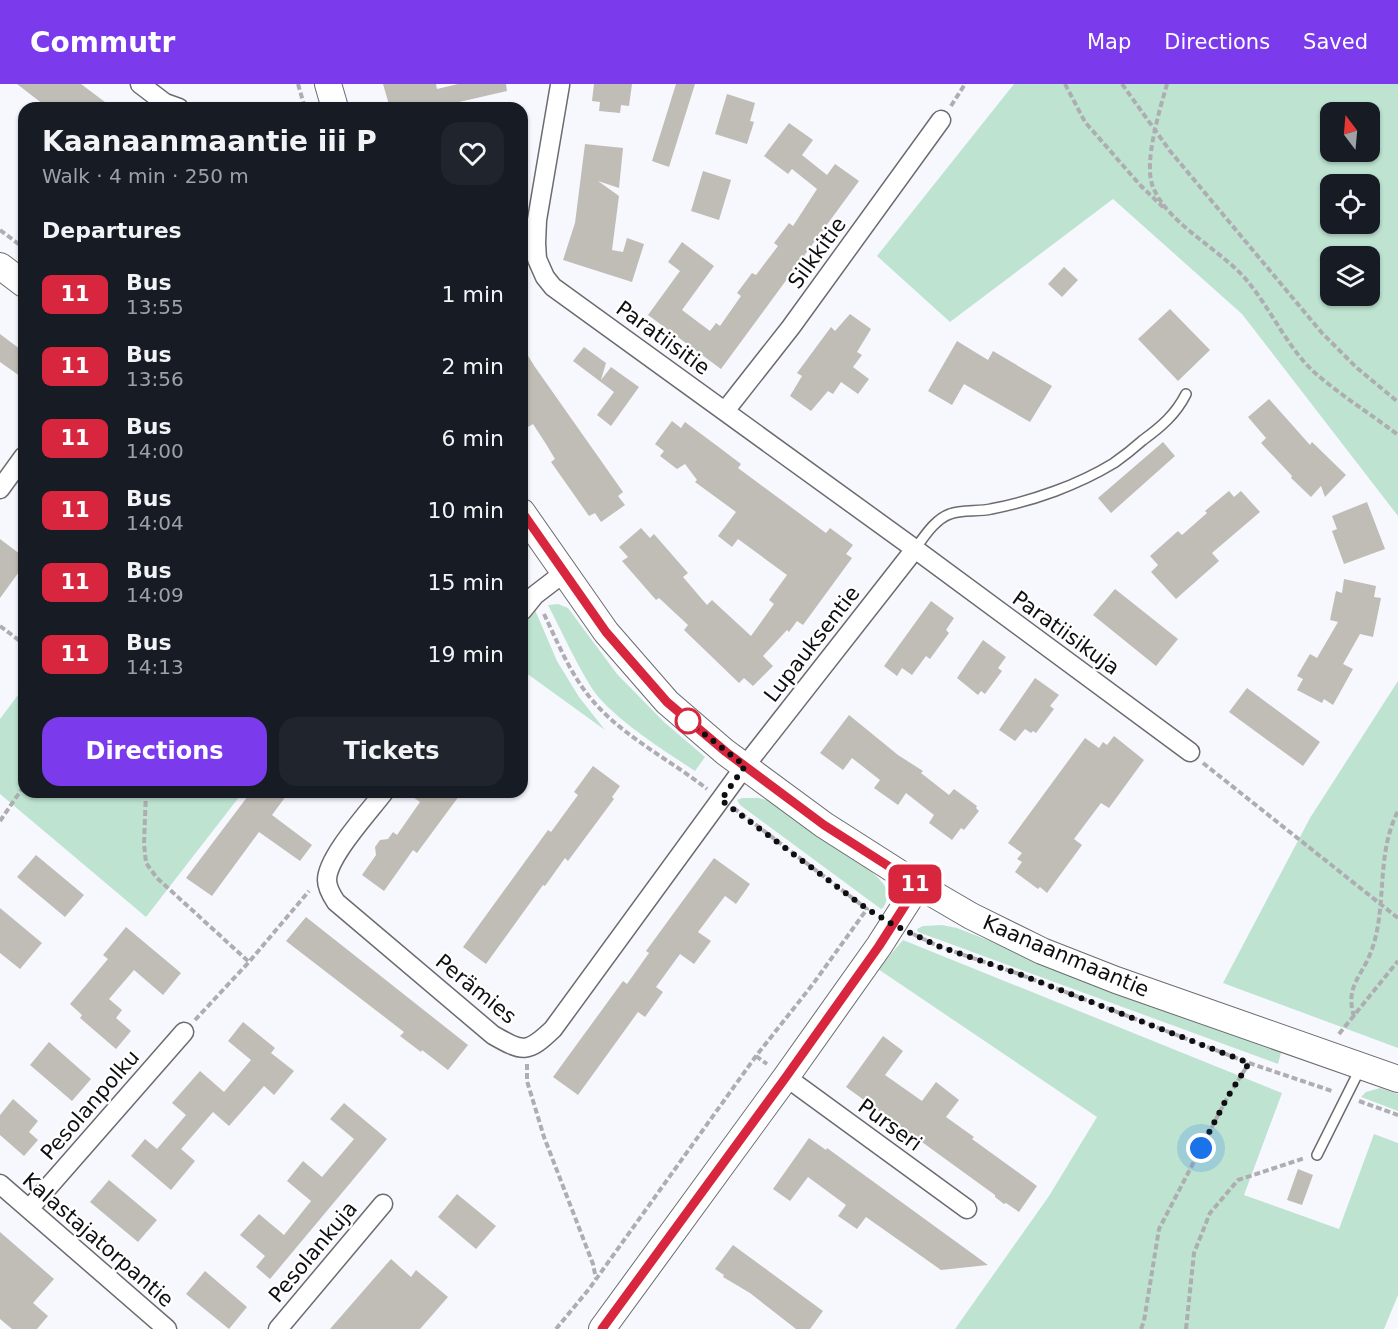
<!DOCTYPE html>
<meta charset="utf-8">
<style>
:root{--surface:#171b24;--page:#20242c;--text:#f1f3f6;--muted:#9ea1a6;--accent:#7c3aed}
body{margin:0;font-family:"DejaVu Sans",sans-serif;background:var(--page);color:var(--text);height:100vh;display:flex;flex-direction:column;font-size:22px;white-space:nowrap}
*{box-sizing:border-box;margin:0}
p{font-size:20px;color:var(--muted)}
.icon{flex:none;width:33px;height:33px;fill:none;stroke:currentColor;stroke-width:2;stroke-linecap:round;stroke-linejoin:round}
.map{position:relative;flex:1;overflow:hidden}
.details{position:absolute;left:18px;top:18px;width:510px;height:696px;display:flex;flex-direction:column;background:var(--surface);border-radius:18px;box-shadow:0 2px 4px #0004}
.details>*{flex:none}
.badge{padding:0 12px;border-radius:9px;font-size:21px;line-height:39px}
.needle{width:39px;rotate:344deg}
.fabs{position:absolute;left:1320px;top:18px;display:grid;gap:12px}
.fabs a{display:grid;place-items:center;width:60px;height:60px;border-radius:12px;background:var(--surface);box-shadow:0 2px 4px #0004;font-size:30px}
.you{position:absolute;width:30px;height:30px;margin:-15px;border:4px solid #fff;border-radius:50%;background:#1a73e8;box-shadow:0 0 0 9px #1a73e833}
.map>.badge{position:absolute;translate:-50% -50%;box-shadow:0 0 0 3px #fff}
h2{padding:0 24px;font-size:22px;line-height:54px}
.round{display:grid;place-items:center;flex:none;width:63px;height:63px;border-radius:18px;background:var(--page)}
.summary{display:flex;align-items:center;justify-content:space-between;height:102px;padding:0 24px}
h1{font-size:28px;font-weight:700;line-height:45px}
.primary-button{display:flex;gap:12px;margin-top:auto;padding:12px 24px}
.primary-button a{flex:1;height:69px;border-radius:18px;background:var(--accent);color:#fff;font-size:24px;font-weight:700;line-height:69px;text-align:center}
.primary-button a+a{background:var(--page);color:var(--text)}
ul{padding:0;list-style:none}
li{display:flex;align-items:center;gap:18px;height:72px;padding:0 24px}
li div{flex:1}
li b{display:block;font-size:22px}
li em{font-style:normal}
li .badge{min-width:66px;font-weight:700;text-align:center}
header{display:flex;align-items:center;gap:36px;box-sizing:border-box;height:84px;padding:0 30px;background:var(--accent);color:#fff}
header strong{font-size:28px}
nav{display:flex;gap:33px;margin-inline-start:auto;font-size:21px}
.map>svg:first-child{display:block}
.green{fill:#bee4d1;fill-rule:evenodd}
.building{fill:#c0bdb7}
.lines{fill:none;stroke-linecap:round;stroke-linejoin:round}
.lane-casing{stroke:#6b6b70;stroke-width:12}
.street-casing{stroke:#6b6b70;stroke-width:21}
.secondary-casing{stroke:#6b6b70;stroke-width:28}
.path{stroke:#adadb2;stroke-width:4;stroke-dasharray:6 3;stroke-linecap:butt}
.lane{stroke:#fff;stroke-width:9}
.street{stroke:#fff;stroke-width:18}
.secondary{stroke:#fff;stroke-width:26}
.line-casing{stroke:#fff;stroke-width:14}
.line{stroke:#d7263d;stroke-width:9}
.walk{stroke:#0f0f11;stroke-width:6;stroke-dasharray:0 10.8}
.stop-dot{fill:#fff;stroke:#d7263d;stroke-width:3}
.labels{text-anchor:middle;stroke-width:4.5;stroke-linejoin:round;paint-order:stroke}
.street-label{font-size:21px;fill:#0f0f11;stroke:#fff}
</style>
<header>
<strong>Commutr</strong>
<nav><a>Map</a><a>Directions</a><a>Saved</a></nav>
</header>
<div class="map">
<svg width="1398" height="1245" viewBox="0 0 1398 1245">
<rect width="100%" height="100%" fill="#f7f7fe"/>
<path class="green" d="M1014,0H1398V432L1242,230L1113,115L950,238L877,172ZM1330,28H1370V68H1330ZM1330,100H1370V140H1330ZM1330,172H1370V212H1330Z
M558,520L568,524L617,590L664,638L705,673L695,687C665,667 610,633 591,603C575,577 562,548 548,521Z
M535,526L557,577L579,613L605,646L522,586V543Z
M1398,597V964L1223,899L1310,734Z
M24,603V708H243L146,833L0,710V635Z
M742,714H759L773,718C793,733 882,787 887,806C889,812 886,819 883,824L881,825L740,721L737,716Z
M942,841L957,844L1033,874L1282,965L1278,980L918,848L917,845L923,842Z
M903,856L1282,1009L1244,1111L1339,1145L1374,1050L1398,1059V1211L1384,1245H955L1049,1112L1097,1033L878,885Z
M1380,1004L1398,1010V1027L1361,1013L1366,1008Z"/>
<path class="building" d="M17,0H81L113,24H48Z
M383,0H436L437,5L458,0H506L507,7L433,24H390Z
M594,0H632L629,22L621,21L620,29L599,27L600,18L592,17Z
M676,0H695L669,83L652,77Z
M727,10L755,19L750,37L754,38L747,60L715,50Z
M789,39L813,56L802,71L827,91L835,80L859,97L721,285L648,231L680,187L668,178L682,158L714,182L682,226L710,247L716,239L720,242L741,212L737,209L752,189L756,191L778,162L774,159L789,139L793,142L817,105L792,85L788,90L764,72Z
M585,60L623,64L619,104L598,97L619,112L612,166L623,168L627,154L644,160L632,198L563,176L575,139Z
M703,87L731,96L719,136L691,127Z
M1064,183L1078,196L1062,213L1048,200Z
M1170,225L1210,266L1178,297L1138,255Z
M850,230L871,245L857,268L862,271L853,283L869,295L858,310L841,298L833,310L828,307L811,327L790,312L802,292L797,289L831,243L835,247Z
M0,250L24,268V295L0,278Z
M957,257L988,276L993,267L1052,302L1030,338L964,300L952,321L928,307Z
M522,262L535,283L623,408L618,412L625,421L601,438L595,429L589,432L551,378L555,375L546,360L533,340L528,343L522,332Z
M584,263L606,279L601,296L611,283L639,303L611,342L597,331L614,308L573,277Z
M1269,315L1310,361L1312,358L1346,391L1325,413L1321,402L1311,413L1291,394L1292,392L1261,359L1266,354L1248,333Z
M672,337L681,344L685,338L720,364L741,380L738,384L826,449L830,444L853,461L846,470L852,474L803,541L797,537L789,548L787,546L763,572L773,582L753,602L744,594L739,599L684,546L688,541L659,514L656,516L622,477L628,473L619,463L641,444L650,454L654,450L688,489L683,493L707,521L712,516L751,552L774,520L769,516L787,491L738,455L732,463L718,452L736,428L695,398L697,396L685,380L677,385L660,372L664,367L655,360Z
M1163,358L1175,372L1111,429L1098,414Z
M1229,407L1234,413L1241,407L1260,428L1212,469L1219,477L1176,515L1151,488L1158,481L1150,472L1178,447L1182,451L1207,429L1205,427Z
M1367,418L1385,465L1344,480L1332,447L1337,445L1332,432Z
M0,455L24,473V481L0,514Z
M1344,495L1376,502L1374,513L1381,514L1373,553L1360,550L1343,580L1353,585L1333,621L1324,615L1322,619L1297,606L1303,595L1297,592L1310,570L1317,574L1338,538L1330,536L1336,507L1342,509Z
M1115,505L1178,555L1156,582L1093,531Z
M931,517L954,534L946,546L949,549L930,575L926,572L912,591L902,584L897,592L884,582Z
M983,556L1006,573L998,584L1002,587L985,610L981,607L978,611L957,594Z
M1035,594L1059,611L1050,622L1054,625L1036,649L1033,647L1031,649L1025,645L1015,657L999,646Z
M1247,604L1320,658L1303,682L1229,628Z
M849,631L898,671L923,687L921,689L949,711L954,705L977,722L976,724L979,727L964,746L961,744L952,756L929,739L934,731L906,709L898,721L874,704L880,696L852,674L843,686L820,669Z
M1114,652L1144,676L1109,724L1101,719L1074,755L1082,761L1047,809L1040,803L1038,805L1015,788L1022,778L1017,775L1022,769L1008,759L1085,654L1099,664L1103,658L1107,661Z
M593,682L620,702L612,713L614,715L568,777L565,774L545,802L543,801L486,880L463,863L548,746L551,748L578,711L574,708Z
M251,708H289L272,731L312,761L300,777L259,748L212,812L186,794Z
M406,708H462L417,769L413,766L384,807L362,791L376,771L375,763L380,756L388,755L393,748L397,751L420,718Z
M36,771L84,811L65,833L17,793Z
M714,774L750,800L736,820L725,812L698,848L711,857L694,880L680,870L656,903L663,908L645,933L638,928L578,1011L553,993L623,897L627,900L649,869L646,867Z
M0,824L42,859L20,885L0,869Z
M306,833L468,961L448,986L422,966L421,968L400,952L404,948L286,857Z
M126,843L181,889L163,911L134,886L109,915L122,926L116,934L131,947L116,965L80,934L82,931L70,920L108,875L103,871Z
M243,938L275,964L271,969L294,987L274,1011L264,1002L229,1042L213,1028L181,1065L195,1077L171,1106L131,1072L145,1055L157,1065L186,1031L172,1019L200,987L224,1008L251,976L228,957Z
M883,952L903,967L885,991L922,1017L936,998L959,1016L946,1033L974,1053L972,1055L1037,1102L1019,1128L1006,1119L1004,1120L995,1113V1111L846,1003Z
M49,958L91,995L72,1017L30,981Z
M13,1015L38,1037L29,1048L38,1056L24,1072L0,1051V1031Z
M344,1019L387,1055L270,1195L256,1183L265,1172L240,1151L259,1130L284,1151L311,1117L287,1097L303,1077L322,1093L354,1055L330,1035Z
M809,1054L826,1066L827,1064L988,1181L941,1186L866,1133L857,1145L838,1132L846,1121L808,1093L790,1117L773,1105Z
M1298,1085L1313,1091L1302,1121L1287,1116Z
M109,1096L157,1136L138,1158L90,1118Z
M457,1110L496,1142L476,1165L438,1133Z
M0,1148L54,1195L33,1219L48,1232L37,1245H12L0,1235Z
M733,1161L823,1227L810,1245H796L750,1209L723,1193L724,1191L715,1185Z
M391,1175L411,1193L416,1186L448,1213L420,1245H330Z
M205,1187L247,1223L229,1245L186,1210Z"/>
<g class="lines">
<g class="lane-casing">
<path id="lane" d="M915,465C924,453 935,435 950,430C962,425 978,428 991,425C1033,417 1078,401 1114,379C1124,372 1134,364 1143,356C1161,343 1176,330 1186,310
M1317,1071L1360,985"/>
</g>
<g class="street-casing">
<path id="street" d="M140,0L165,19L179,24
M560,1L537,136L536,159L537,175L545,193L553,203L915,465L1190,668
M725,327L791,243L941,36
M0,405L24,372
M522,527L535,511L565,488
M384,708C369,728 327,773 327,796C327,803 332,812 336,818L493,951C523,968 527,970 553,945L745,682L915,465
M786,993L967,1125
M0,1100L167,1245
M29,1125L184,948
M278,1245L383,1120"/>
</g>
<g class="secondary-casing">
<path id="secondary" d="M328,0L335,24
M0,182L24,200
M522,428L606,548L667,618L725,668L824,741L918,801L971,832L1042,867L1116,896L1398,995
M602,1245L786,993L879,862L918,801"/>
</g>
<path class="path" d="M298,0L305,24
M1065,0L1085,38L1140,101L1163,123
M1122,0L1170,67L1322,249L1357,284L1398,318
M1167,0C1160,25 1143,79 1153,103C1168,141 1224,167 1249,199C1271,226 1288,264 1314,288C1340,311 1371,330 1398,351
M951,22L965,0
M0,146L24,164
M544,530C557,557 569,587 588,611C619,651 668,674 707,705
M0,542L24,560
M1203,679L1398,834
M146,708L144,760L146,779L157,794L249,878
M0,737L24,702
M913,850L938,862L1019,890L1249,979L1332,1007
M1354,933C1345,902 1361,894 1371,868C1388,823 1375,772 1398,727
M195,936L249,878L309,807
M1339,950L1398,877
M756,972L767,980
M527,980V997L544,1053L593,1180L596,1195
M1359,1017L1398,1031
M556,1245L589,1205L756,972L813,900L867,825L735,725
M1141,1245L1144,1237L1159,1145L1227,1014L1249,979
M1186,1245L1194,1169L1210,1129L1238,1096L1305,1074"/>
<use href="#lane" class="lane"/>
<use href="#street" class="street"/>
<use href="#secondary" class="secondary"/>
</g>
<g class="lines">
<g class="line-casing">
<path id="line" d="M522,428L606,548L667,618L726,668L824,741L918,801L879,862L786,993L602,1245"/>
</g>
<use href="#line" class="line"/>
<path class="walk" d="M688,637L745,682L721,716L867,825L892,840L938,862L1019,890L1249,979L1227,1014L1201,1064"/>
</g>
<circle class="stop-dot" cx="688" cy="637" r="12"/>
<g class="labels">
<g class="street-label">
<text transform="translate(817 169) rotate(-54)" y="7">Silkkitie</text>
<text transform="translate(663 254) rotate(36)" y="7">Paratiisitie</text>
<text transform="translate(1066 549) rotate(36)" y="7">Paratiisikuja</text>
<text transform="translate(812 560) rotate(-52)" y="7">Lupauksentie</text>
<text transform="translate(1066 872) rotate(23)" y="7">Kaanaanmaantie</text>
<text transform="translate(476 905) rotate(39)" y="7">Perämies</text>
<text transform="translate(90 1021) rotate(-49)" y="7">Pesolanpolku</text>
<text transform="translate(890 1041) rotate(36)" y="7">Purseri</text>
<text transform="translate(98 1156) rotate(41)" y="7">Kalastajatorpantie</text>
<text transform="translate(313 1168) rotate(-50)" y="7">Pesolankuja</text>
</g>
</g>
</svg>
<div class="fabs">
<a><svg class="needle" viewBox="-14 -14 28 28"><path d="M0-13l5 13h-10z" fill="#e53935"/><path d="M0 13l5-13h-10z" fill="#9ea1a6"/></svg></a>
<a><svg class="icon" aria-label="locate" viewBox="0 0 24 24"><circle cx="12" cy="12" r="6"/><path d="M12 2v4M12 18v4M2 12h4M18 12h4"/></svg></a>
<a><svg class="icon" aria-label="layers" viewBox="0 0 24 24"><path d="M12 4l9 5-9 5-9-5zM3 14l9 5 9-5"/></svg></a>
</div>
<div class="you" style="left:1201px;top:1064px"></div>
<b class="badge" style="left:915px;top:800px;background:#d7263d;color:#fff">11</b>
<section class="details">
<div class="summary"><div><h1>Kaanaanmaantie iii P</h1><p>Walk · 4 min · 250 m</p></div><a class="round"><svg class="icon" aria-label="heart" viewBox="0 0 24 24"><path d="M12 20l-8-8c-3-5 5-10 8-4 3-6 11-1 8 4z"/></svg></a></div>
<h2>Departures</h2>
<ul>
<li><span class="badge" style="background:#d7263d;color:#fff">11</span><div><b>Bus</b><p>13:55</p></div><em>1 min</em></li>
<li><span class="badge" style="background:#d7263d;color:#fff">11</span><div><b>Bus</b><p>13:56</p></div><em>2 min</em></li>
<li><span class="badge" style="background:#d7263d;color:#fff">11</span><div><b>Bus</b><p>14:00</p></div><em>6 min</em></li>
<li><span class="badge" style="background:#d7263d;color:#fff">11</span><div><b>Bus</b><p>14:04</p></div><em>10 min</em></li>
<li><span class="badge" style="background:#d7263d;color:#fff">11</span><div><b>Bus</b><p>14:09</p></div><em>15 min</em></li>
<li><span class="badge" style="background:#d7263d;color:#fff">11</span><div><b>Bus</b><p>14:13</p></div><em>19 min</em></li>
</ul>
<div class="primary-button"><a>Directions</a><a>Tickets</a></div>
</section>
</div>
